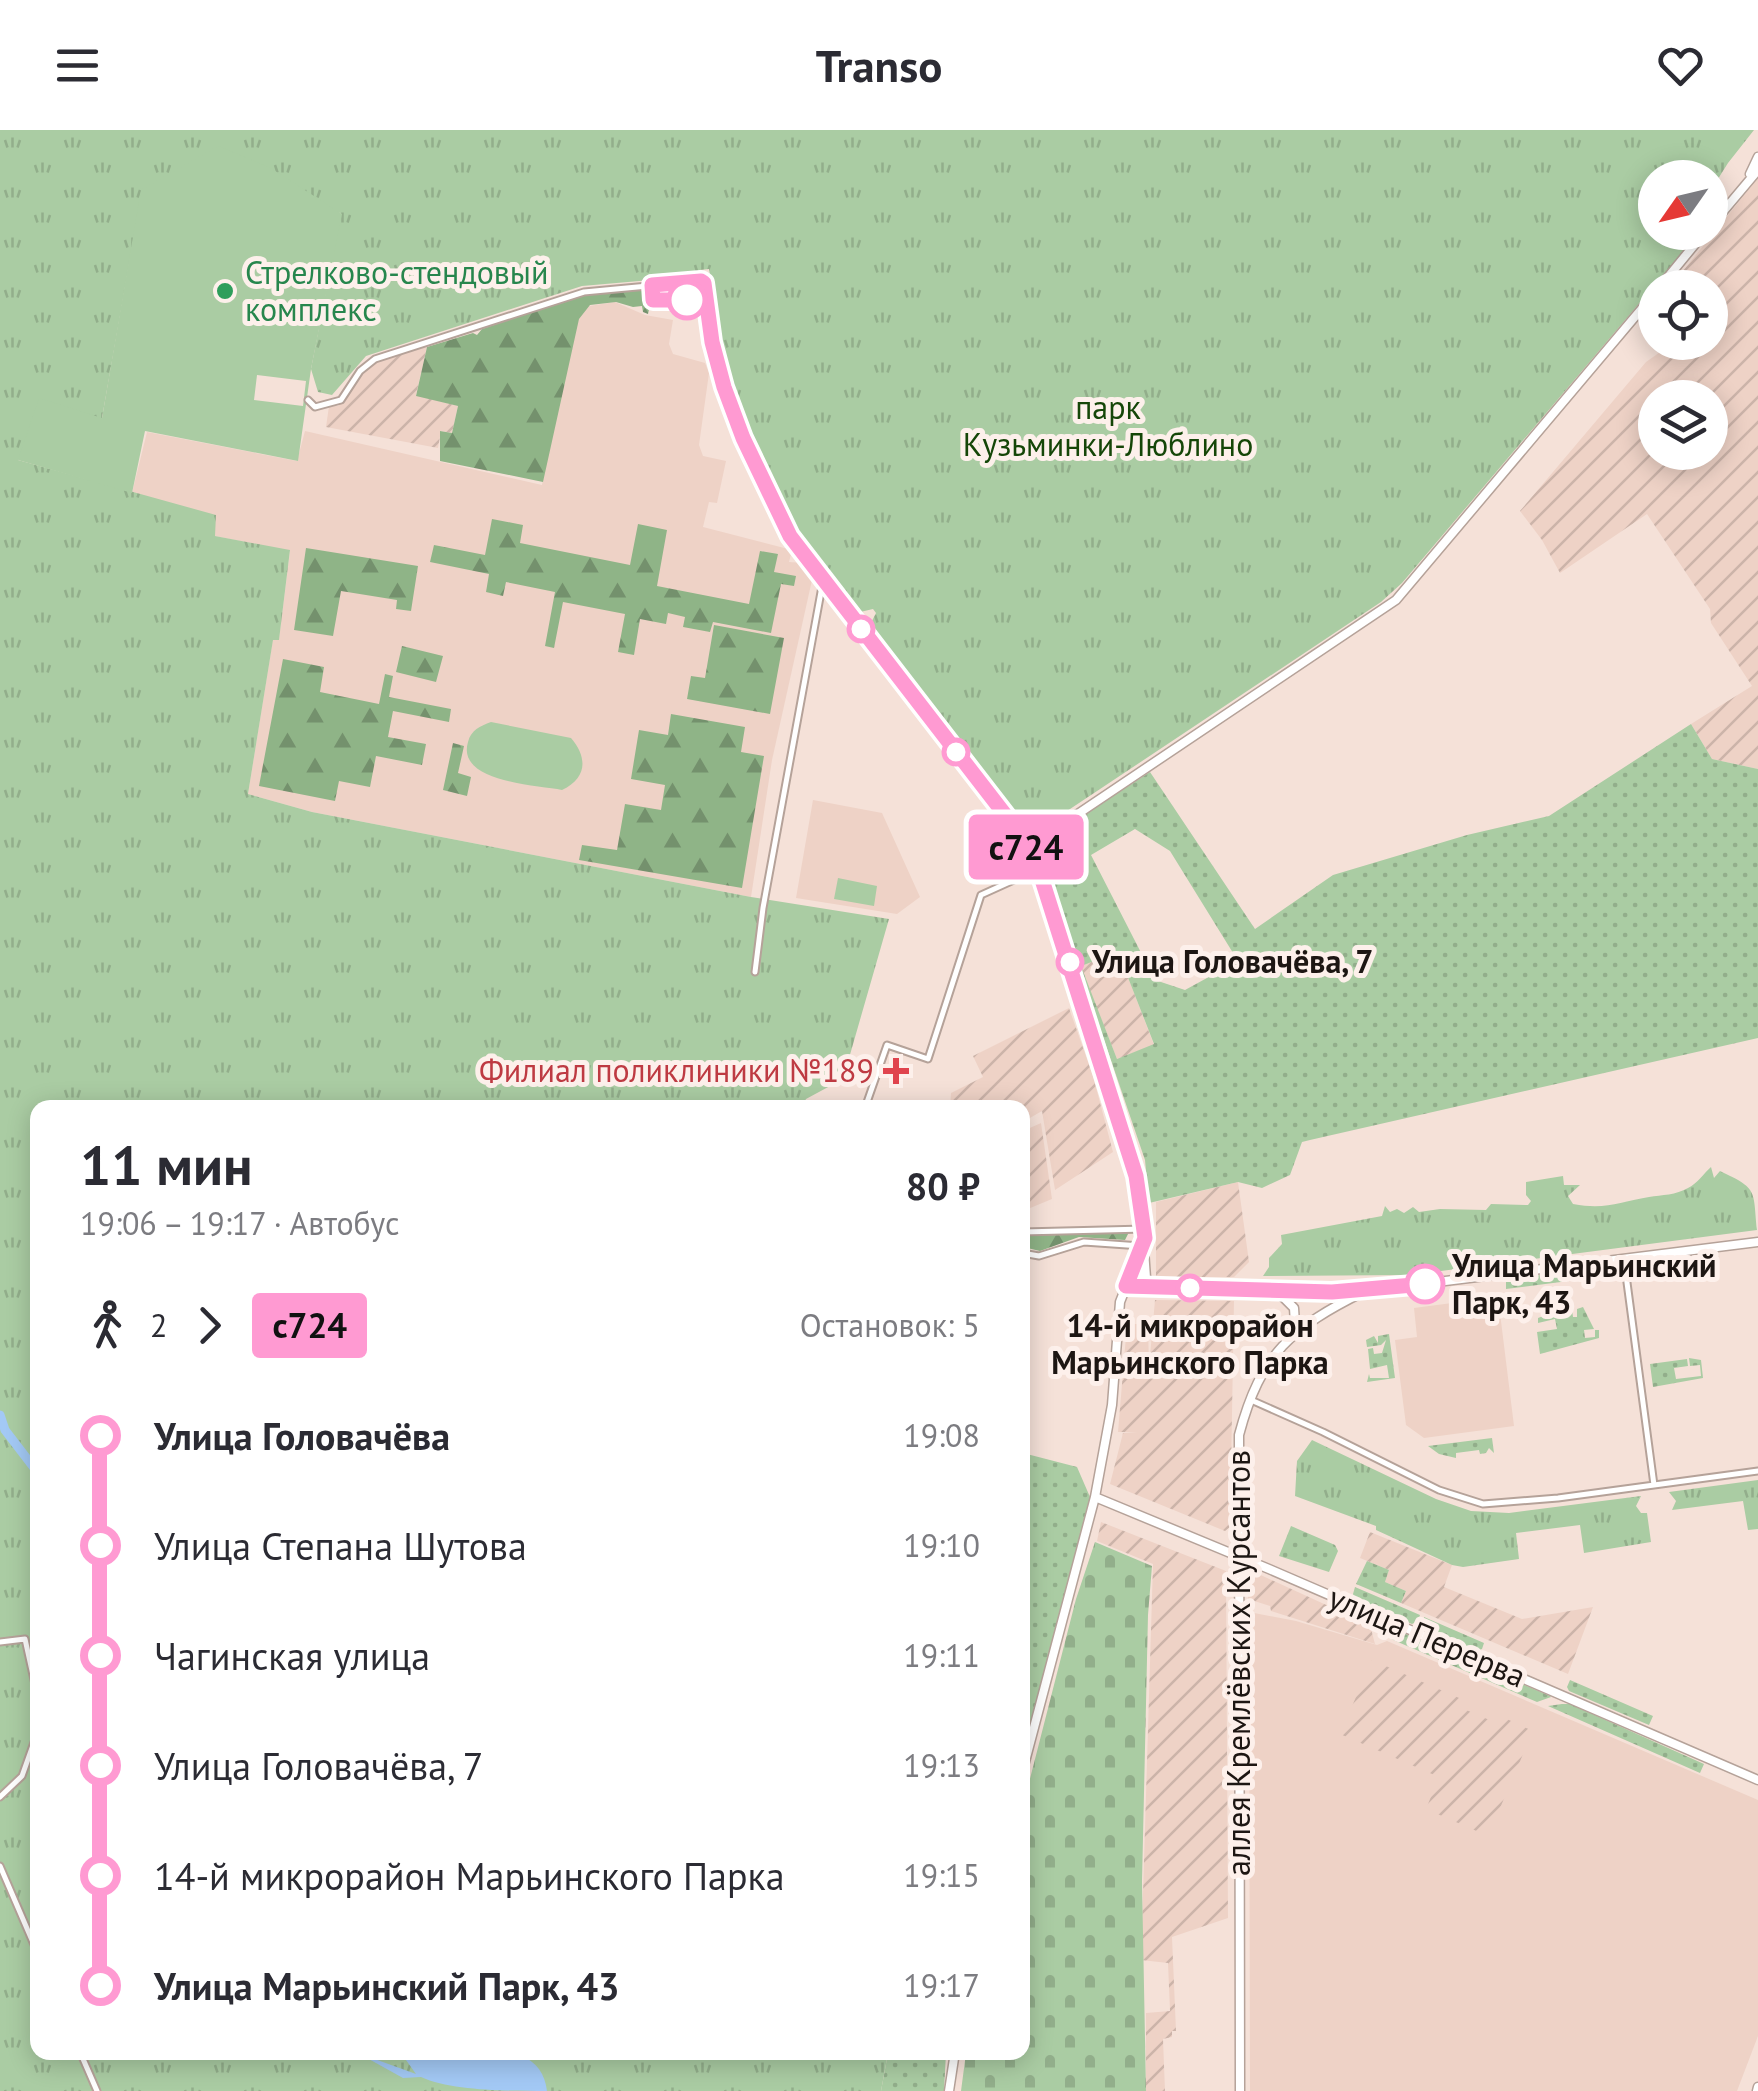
<!DOCTYPE html>
<html lang="ru">
<meta charset="utf-8">
<style>
:root{--surface:#fff;--page:#f7f7f7;--text:#2b2b33;--muted:#7c7c81}
body{margin:0;font-family:"PT Sans",sans-serif;background:var(--page);color:var(--text);height:100vh;display:flex;flex-direction:column;font-size:38px;white-space:nowrap}
*{box-sizing:border-box;margin:0}
p{font-size:32px;color:var(--muted)}
.icon{flex:none;width:55px;height:55px;fill:none;stroke:currentColor;stroke-width:2;stroke-linecap:round;stroke-linejoin:round}
.map{position:relative;flex:1;overflow:hidden}
.sheet{position:absolute;left:30px;top:970px;width:1000px;height:960px;display:flex;flex-direction:column;background:var(--surface);border-radius:20px;box-shadow:0 5px 25px #0003}
.sheet>*{flex:none}
.badge{padding:0 20px;border-radius:8px;font-size:35px;line-height:65px}
.needle{width:65px;rotate:236deg}
.fabs{position:absolute;left:1638px;top:30px;display:grid;gap:20px}
.fabs a{display:grid;place-items:center;width:90px;height:90px;border-radius:50%;background:var(--surface);box-shadow:0 5px 25px #0003;font-size:50px}
.map>.badge{position:absolute;translate:-50% -50%;box-shadow:0 0 0 5px #fff}
.legs{display:flex;align-items:center;gap:15px;height:110px;padding:0 50px;font-size:32px}
.legs p{margin-inline-start:auto}
.head{display:flex;align-items:center;justify-content:space-between;height:170px;padding:0 50px}
h1{font-size:55px;font-weight:700;line-height:75px}
ul{padding:0 50px;list-style:none}
li{display:flex;align-items:center;gap:35px;height:110px;font-size:38px}
li i{display:grid;place-items:center;width:15px;height:100%;margin:0 12px;background:currentColor}
li i::after{content:'';width:25px;height:25px;margin:-12px;border:8px solid;border-radius:50%;background:var(--surface)}
li p{margin-inline-start:auto}
li:first-child i{background:linear-gradient(#0000 50%,currentColor 0)}
li:last-child i{background:linear-gradient(currentColor 50%,#0000 0)}
header{display:flex;justify-content:space-between;align-items:center;height:130px;padding:0 50px;background:var(--surface);font-size:45px;font-weight:700}
.map>svg:first-child{display:block}
.built{fill:#eed2c6}
.industrial{fill:url(#industrial-furrows);fill-rule:evenodd}
.grass{fill:url(#grass-dots);fill-rule:evenodd}
.forest{fill:url(#forest-firs)}
.cemetery{fill:url(#cemetery-stones)}
.park{fill:url(#park-tufts)}
.garden{fill:#aacca3;fill-rule:evenodd}
.water{fill:#a3c9f5}
.lines{fill:none;stroke-linecap:round;stroke-linejoin:round}
.river{stroke:#a3c9f5;stroke-width:9}
.street-casing{stroke:#b5a299;stroke-width:9}
.secondary-casing{stroke:#b5a299;stroke-width:11}
.street{stroke:#fff;stroke-width:5}
.secondary{stroke:#fff;stroke-width:8}
.line-1-casing{stroke:#fff;stroke-width:22}
.line-1{stroke:#ff9ad2;stroke-width:15}
.leisure-dot{fill:#2e9e5b;stroke:#fdf0eb;stroke-width:4}
.stop-1-dot{fill:#fff;stroke:#ff9ad2;stroke-width:5}
.health-dot{fill:#e0444e;stroke:#fdf0eb;stroke-width:4}
.labels{text-anchor:middle;stroke-width:10;stroke-linejoin:round;paint-order:stroke}
.leisure-label{font-size:32px;fill:#27864d;stroke:#fdf0eb;text-anchor:start}
.park-label{font-size:32px;fill:#154608;stroke:#fdf0eb}
.stop-label{font-size:32px;font-weight:bold;fill:#1d1613;stroke:#fdf0eb;text-anchor:start}
.health-label{font-size:32px;fill:#be3a42;stroke:#fdf0eb;text-anchor:end}
.street-label{font-size:32px;fill:#1d1613;stroke:#fdf0eb}
</style>
<header><svg class="icon" aria-label="menu" viewBox="0 0 24 24"><path d="M4 6h16M4 12h16M4 18h16"/></svg>Transo<svg class="icon" aria-label="heart" viewBox="0 0 24 24"><path d="M12 20l-8-8c-3-5 5-10 8-4 3-6 11-1 8 4z"/></svg></header>
<div class="map">
<svg width="1758" height="1961" viewBox="0 0 1758 1961">
<defs>
<pattern id="industrial-furrows" width="10" height="10" patternUnits="userSpaceOnUse" patternTransform="scale(2.5)"><rect width="10" height="10" fill="#eed2c6"/><path d="M-1 1l2-2M0 10L10 0M9 11l2-2" fill="none" stroke="#ccb4a9"/></pattern>
<pattern id="grass-dots" width="8" height="8" patternUnits="userSpaceOnUse" patternTransform="scale(2.5)"><rect width="8" height="8" fill="#aacca3"/><path d="M2 2h.1M6 6h.1" fill="none" stroke="#92ae8b" stroke-width="1.8" stroke-linecap="round"/></pattern>
<pattern id="forest-firs" width="22" height="20" patternUnits="userSpaceOnUse" patternTransform="scale(2.5)"><rect width="22" height="20" fill="#8fb487"/><path d="M5 1l3.5 6h-7zM16 11l3.5 6h-7z" fill="#74916d"/></pattern>
<pattern id="cemetery-stones" width="16" height="16" patternUnits="userSpaceOnUse" patternTransform="scale(2.5)"><rect width="16" height="16" fill="#aacca3"/><path d="M2 7V4a2 2 0 0 1 4 0v3zM10 15v-3a2 2 0 0 1 4 0v3z" fill="#92ae8b"/></pattern>
<pattern id="park-tufts" width="24" height="20" patternUnits="userSpaceOnUse" patternTransform="scale(2.5)"><rect width="24" height="20" fill="#aacca3"/><path d="M3 7l-1-3M5 7V3M7 7l1-3M15 17l-1-3M17 17v-4M19 17l1-3" fill="none" stroke="#92ae8b"/></pattern>
</defs>
<rect width="100%" height="100%" fill="#f5e1d8"/>
<path class="built" d="M615,172L645,185L673,190L669,214L673,224L705,233L709,243L699,315L703,326L726,331L717,373L709,372L703,397L792,420L789,432L803,433L812,450L772,630L751,767L312,682L248,664L273,509H279L290,421L215,406L132,363L147,302L297,331L305,301L542,355L575,183L589,176Z
M813,670L882,683L920,767L897,784L796,768Z
M1498,1167L1514,1296L1424,1308L1406,1295L1395,1210L1417,1207L1414,1178Z
M1249,1482L1296,1491L1377,1515L1387,1511L1758,1670V1906L1737,1961H1250Z"/>
<path class="industrial" d="M1758,48V639L1712,629L1691,594L1752,556L1711,493L1710,479L1647,384L1560,443L1542,410L1520,381L1646,232L1673,213L1710,212V158L1670,157ZM1655,268H1710V322H1655Z
M427,217L416,265L458,276L452,303L441,301L438,318L326,297L329,276H338L345,270L360,247L375,231Z
M1118,821L1154,915L1117,929L1080,836Z
M1069,878L1093,946L1113,1022L1055,1060L1042,981L1023,992L1022,978L950,977L951,963L983,947L973,926Z
M1041,993L1052,1069L1023,1081V1001Z
M1238,1052L1249,1132L1234,1147H1156V1072Z
M1155,1170L1234,1171L1230,1397L1225,1401L1110,1354L1123,1303L1137,1302H1118L1127,1194H1148L1149,1237Z
M1101,1392L1226,1441L1228,1788L1172,1807L1176,1901H1172V1907L1163,1909L1165,1961H1146V1883L1170,1881L1168,1833L1141,1830L1153,1434L1097,1411Z
M1370,1402L1452,1435L1444,1457L1522,1489L1593,1477L1568,1544L1401,1473L1406,1461L1385,1452L1389,1440L1360,1428Z
M1254,1442L1370,1495L1375,1514L1271,1481L1270,1476L1248,1469V1444Z
M1372,1530L1466,1571L1464,1579L1494,1592L1498,1585L1533,1601L1488,1706L1426,1679L1439,1647L1340,1604Z"/>
<path class="grass" d="M1691,594L1712,629L1758,639V908L1310,1010L1302,1012L1290,1045L1262,1058L1238,1052L1149,1073L1145,1030L1042,728L1053,705L1150,642L1255,799L1333,745L1467,705L1549,686ZM1135,699L1170,721L1238,831L1185,860L1155,850L1091,725ZM1118,822L1154,914L1117,929L1081,836Z
M1607,1136L1614,1137L1615,1145L1506,1159V1152L1511,1149Z
M1583,1177L1594,1199L1584,1200L1585,1208L1595,1207V1200H1599V1208L1540,1224L1537,1202L1557,1199L1555,1189L1538,1193V1188L1554,1182L1561,1187V1181L1572,1180L1573,1187H1577V1179Z
M1389,1204L1395,1248L1367,1252L1369,1244L1370,1248H1389L1387,1235L1370,1239L1368,1219L1373,1218L1374,1224L1382,1223L1386,1210L1381,1215L1367,1217L1366,1210L1374,1206L1378,1213V1206Z
M1689,1228L1701,1230L1703,1248L1653,1257L1650,1234L1687,1229L1688,1236L1674,1238L1676,1249L1701,1246L1700,1235L1690,1236Z
M1492,1308L1494,1323L1489,1318L1486,1323L1480,1324L1479,1320L1456,1323V1328L1439,1324L1428,1316Z
M1023,1323L1077,1337L1090,1367L1023,1625Z
M1291,1396L1335,1415L1338,1421L1329,1442L1279,1426Z
M1367,1431L1389,1440L1385,1452L1406,1461L1401,1473L1356,1454Z
M1355,1457L1420,1485L1418,1491L1412,1494L1355,1470L1353,1464Z
M1424,1487L1484,1513L1482,1519L1476,1521L1424,1499Z
M1380,1493L1550,1566L1551,1567L1537,1572L1384,1506Z
M1570,1550L1653,1586L1649,1595L1569,1561L1567,1557Z
M1562,1574H1570L1704,1634L1700,1643L1548,1576Z
M888,1923H946L944,1961H881Z"/>
<path class="forest" d="M650,158V166H645L651,170L648,184L643,182L642,176L633,177L616,172L590,175L579,189L543,352L440,331V301L452,303L458,276L416,266L427,217L473,203L477,205L482,199L586,164Z
M492,389L523,395L520,413L630,435L638,394L667,400L657,456L749,474L760,421L778,424L774,442L796,446L794,456L781,454L771,503L713,492L710,502L683,497L685,487L668,483L666,494L640,489L634,525L618,522L625,484L563,472L554,518L545,516L555,462L506,452L503,466L486,462L489,444L430,432L434,415L485,425Z
M306,418L418,436L411,481L396,479L397,470L341,461L333,506L294,500Z
M714,495L784,508L770,584L687,569L691,546L705,548Z
M402,516L443,526L436,552L396,542Z
M283,529L324,537L320,562L379,574L385,544L393,546L389,567L451,579L449,592L393,581L388,607L426,614L422,635L376,626L370,657L339,651L335,671L259,656Z
M671,584L745,597L741,622L764,626L742,758L579,730L582,715L617,720L625,674L661,680L665,655L631,649L639,600L668,605Z
M453,613L464,616L458,643L471,647L467,666L443,660Z
M1130,1100L1125,1110L1079,1107L1040,1121L1023,1117V1106Z"/>
<path class="cemetery" d="M1095,1412L1152,1436L1148,1485L1142,1752L1146,1961H961L966,1923L1022,1922L1023,1676L1076,1469Z"/>
<path class="park" d="M0,0H1754L1728,33L1711,60L1722,75L1710,89V48H1655V102L1699,103L1402,453L1381,472L1049,693L1024,701L868,499L876,483L873,479L856,483L795,403L747,305L727,253L709,139L700,140L697,146L582,156L366,226L332,265L318,262L311,239L341,83L142,60L102,288L18,330L216,385L215,406L290,420L279,510H273L248,664L312,682L751,767L889,789L843,949L806,969L802,977L38,978V1922L888,1923L881,1961H0Z
M1711,1037L1714,1048L1720,1041C1758,1059 1753,1059 1757,1100L1410,1145L1263,1146L1269,1137V1128L1282,1114L1281,1105L1382,1086L1385,1076L1390,1082L1397,1079L1404,1083L1413,1077L1419,1082L1440,1079L1486,1080L1491,1074L1528,1075L1531,1071L1526,1065V1052L1563,1046L1564,1055H1580L1568,1066L1573,1074C1606,1080 1619,1072 1649,1067C1662,1065 1676,1065 1688,1058C1698,1053 1703,1044 1711,1037Z
M1312,1310L1436,1369L1471,1381L1509,1383L1641,1366L1636,1376L1641,1383H1647L1651,1412L1584,1423L1580,1395L1516,1403L1519,1429L1463,1437L1452,1435L1376,1400V1396L1295,1366L1297,1331Z
M1758,1350V1399L1748,1400L1743,1371L1672,1380L1676,1371L1669,1362Z"/>
<path class="garden" d="M218,16L269,37L342,84L311,239L298,331L145,301L132,363L18,330L39,268L102,288L141,60ZM257,245L306,251L303,276L254,270Z
M491,592L571,608C588,628 587,648 562,660C536,655 456,652 468,612C471,600 480,596 491,592Z
M838,748L877,756L874,776L834,769Z"/>
<path class="water" d="M358,1923L416,1944L401,1923C425,1922 503,1917 520,1925C537,1932 545,1944 547,1961C508,1961 452,1961 421,1947L403,1948Z"/>
<g class="lines">
<path class="river" d="M0,1285L5,1300L38,1343"/>
<g class="street-casing">
<path id="street" d="M308,270L315,277L341,270L360,241L375,229L584,162L701,151L706,158L713,212L723,254L743,308L790,406L1025,712
M755,842L763,778L823,451
M865,978L887,915L928,929L981,765L1036,740
M1022,1102L1145,1099
M1022,1123L1039,1126L1084,1112L1141,1116
M1624,1130L1654,1355
M1251,1270L1323,1302L1439,1360L1483,1374L1558,1368L1758,1341
M0,1512L25,1509L38,1568
M0,1667L22,1646L38,1601
M0,1736L38,1824
M80,1922L97,1961"/>
</g>
<g class="secondary-casing">
<path id="secondary" d="M1750,44L1758,27
M1710,97L1758,40
M1659,158L1705,102
M1144,1120L1146,1148L1155,1157
M1126,1156L1365,1161L1758,1112
M1278,1162L1294,1178L1295,1194L1290,1205
M1095,1367L1269,1439L1758,1650
M1022,1643L1095,1367L1112,1275L1120,1172L1145,1108L1131,1021L1054,783L1026,713L1048,704L1396,470L1655,163
M949,1961L955,1922
M1240,1961L1239,1305C1261,1223 1291,1198 1365,1161
M1757,1961L1758,1957"/>
</g>
<use href="#street" class="street"/>
<use href="#secondary" class="secondary"/>
</g>
<g class="lines">
<g class="line-1-casing">
<path id="line-1" d="M687,170H653L652,155L701,151L704,153L712,212L724,257L743,308L790,406L1016,699L1037,734L1136,1046L1145,1108L1126,1156L1332,1162L1425,1154"/>
</g>
<use href="#line-1" class="line-1"/>
</g>
<circle class="leisure-dot" cx="225" cy="161" r="10"/>
<g class="stop-1-dot">
<circle cx="687" cy="170" r="18"/>
<circle cx="861" cy="499" r="12"/>
<circle cx="956" cy="622" r="12"/>
<circle cx="1070" cy="832" r="12"/>
<circle cx="1425" cy="1154" r="18"/>
<circle cx="1190" cy="1158" r="12"/>
</g>
<path class="health-dot" d="M891 926h10v10h10v10h-10v10h-10v-10h-10v-10h10z"/>
<g class="labels">
<g class="leisure-label">
<text x="245" y="154">Стрелково-стендовый<tspan x="245" dy="37">комплекс</tspan></text>
</g>
<g class="park-label">
<text x="1108" y="289">парк<tspan x="1108" dy="37">Кузьминки-Люблино</tspan></text>
</g>
<g class="stop-label">
<text x="1092" y="843">Улица Головачёва, 7</text>
<text x="1452" y="1147">Улица Марьинский<tspan x="1452" dy="37">Парк, 43</tspan></text>
<text x="1190" y="1207" text-anchor="middle">14-й микрорайон<tspan x="1190" dy="37">Марьинского Парка</tspan></text>
</g>
<g class="health-label">
<text x="874" y="952">Филиал поликлиники №189</text>
</g>
<g class="street-label">
<text transform="translate(1427 1507) rotate(23)" y="11">улица Перерва</text>
<text transform="translate(1239 1533) rotate(-90)" y="11">аллея Кремлёвских Курсантов</text>
</g>
</g>
</svg>
<div class="fabs">
<a><svg class="needle" viewBox="-14 -14 28 28"><path d="M0-13l5 13h-10z" fill="#e53935"/><path d="M0 13l5-13h-10z" fill="#7c7c81"/></svg></a>
<a><svg class="icon" aria-label="locate" viewBox="0 0 24 24"><circle cx="12" cy="12" r="6"/><path d="M12 2v4M12 18v4M2 12h4M18 12h4"/></svg></a>
<a><svg class="icon" aria-label="layers" viewBox="0 0 24 24"><path d="M12 4l9 5-9 5-9-5zM3 14l9 5 9-5"/></svg></a>
</div>
<b class="badge" style="left:1026px;top:717px;background:#ff9ad2;color:#111">с724</b>
<section class="sheet">
<div class="head"><div><h1>11 мин</h1><p>19:06 – 19:17 · Автобус</p></div><b>80 ₽</b></div>
<div class="legs"><svg class="icon" aria-label="walk" viewBox="0 0 24 24"><circle cx="13" cy="4" r="2"/><path d="M13 8l-2 6 4 7M11 14l-3 7M7 12l3-4h3l4 4"/></svg>2<svg class="icon" aria-label="forward" viewBox="0 0 24 24"><path d="M9 5l7 7-7 7"/></svg><b class="badge" style="background:#ff9ad2;color:#111">с724</b><p>Остановок: 5</p></div>
<ul>
<li><i style="color:#ff9ad2"></i><b>Улица Головачёва</b><p>19:08</p></li>
<li><i style="color:#ff9ad2"></i><span>Улица Степана Шутова</span><p>19:10</p></li>
<li><i style="color:#ff9ad2"></i><span>Чагинская улица</span><p>19:11</p></li>
<li><i style="color:#ff9ad2"></i><span>Улица Головачёва, 7</span><p>19:13</p></li>
<li><i style="color:#ff9ad2"></i><span>14-й микрорайон Марьинского Парка</span><p>19:15</p></li>
<li><i style="color:#ff9ad2"></i><b>Улица Марьинский Парк, 43</b><p>19:17</p></li>
</ul>
</section>
</div>
